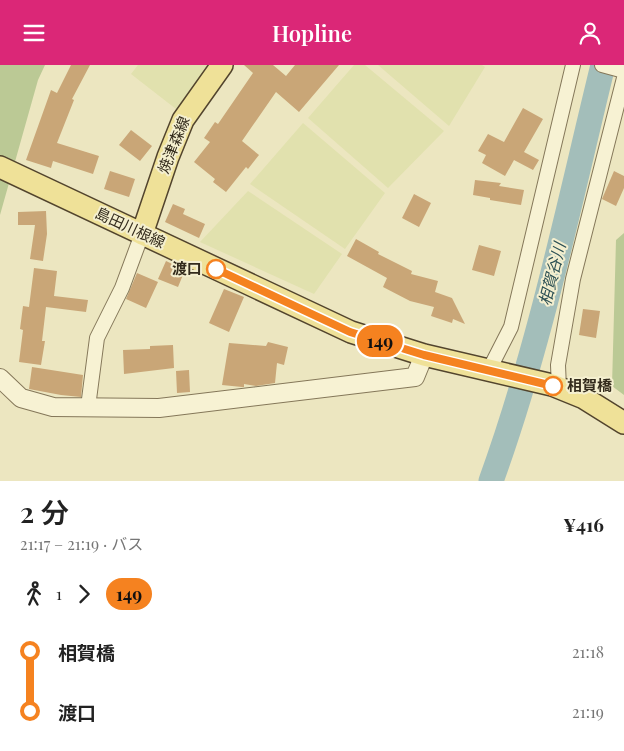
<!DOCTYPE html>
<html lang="ja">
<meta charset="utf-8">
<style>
:root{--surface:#fff;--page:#f2f2f2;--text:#222;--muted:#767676;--accent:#db2777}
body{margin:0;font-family:"Playfair Display","Noto Sans JP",serif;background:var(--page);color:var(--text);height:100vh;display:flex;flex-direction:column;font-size:19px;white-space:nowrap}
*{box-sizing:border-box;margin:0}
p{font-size:16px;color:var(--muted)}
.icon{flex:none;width:28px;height:28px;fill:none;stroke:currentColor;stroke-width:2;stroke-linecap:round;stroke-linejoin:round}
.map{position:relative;height:416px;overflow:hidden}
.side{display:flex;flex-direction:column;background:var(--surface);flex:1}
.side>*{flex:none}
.badge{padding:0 10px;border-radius:16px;font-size:18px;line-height:32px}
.map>.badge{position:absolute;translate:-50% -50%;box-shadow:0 0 0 2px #fff}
.legs{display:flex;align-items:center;gap:8px;height:55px;padding:0 20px;font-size:16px}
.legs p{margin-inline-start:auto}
.head{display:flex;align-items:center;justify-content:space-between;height:85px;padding:0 20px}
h1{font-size:28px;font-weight:600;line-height:38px}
ul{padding:0 20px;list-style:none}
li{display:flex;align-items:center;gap:18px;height:60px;font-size:19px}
li i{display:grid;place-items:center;width:8px;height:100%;margin:0 6px;background:currentColor}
li i::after{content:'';width:12px;height:12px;margin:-6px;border:4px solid;border-radius:50%;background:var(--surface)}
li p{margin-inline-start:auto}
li:first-child i{background:linear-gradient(#0000 50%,currentColor 0)}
li:last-child i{background:linear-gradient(currentColor 50%,#0000 0)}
header{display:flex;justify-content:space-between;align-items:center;height:65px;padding:0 20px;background:var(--accent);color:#fff;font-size:22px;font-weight:600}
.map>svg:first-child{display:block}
.farmland{fill:#e1e1ae}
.green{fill:#bbc995}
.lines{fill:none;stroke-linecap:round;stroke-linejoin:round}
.river{stroke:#a3beba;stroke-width:25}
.building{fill:#c9a677}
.minor-casing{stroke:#847759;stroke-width:16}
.tertiary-casing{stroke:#847759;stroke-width:20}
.primary-casing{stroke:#52442d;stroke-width:24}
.minor{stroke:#f7f2d3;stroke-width:14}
.tertiary{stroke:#f7f2d3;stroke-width:18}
.primary{stroke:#efe198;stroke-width:21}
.line-1-casing{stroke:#fff;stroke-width:11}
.line-1{stroke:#f58220;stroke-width:8}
.stop-1-dot{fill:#fff;stroke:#f58220;stroke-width:2.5}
.labels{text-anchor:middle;stroke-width:4;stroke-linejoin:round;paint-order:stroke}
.street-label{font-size:15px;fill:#342c1d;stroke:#f4efcf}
.stop-label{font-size:15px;font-weight:bold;fill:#342c1d;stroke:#f4efcf;text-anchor:end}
.water-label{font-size:16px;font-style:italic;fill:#2c5054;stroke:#f4efcf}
</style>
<header><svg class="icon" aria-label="menu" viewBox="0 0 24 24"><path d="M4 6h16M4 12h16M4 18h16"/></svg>Hopline<svg class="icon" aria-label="person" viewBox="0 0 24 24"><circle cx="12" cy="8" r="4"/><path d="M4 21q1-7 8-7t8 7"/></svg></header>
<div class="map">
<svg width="624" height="416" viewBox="0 0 624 416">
<rect width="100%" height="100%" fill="#ece6c0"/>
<path class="farmland" d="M138,0H211L176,44L131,9Z
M354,0H365L444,66L388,123L308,53Z
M378,0H482L485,2L449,61Z
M303,58L385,128L345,184L250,119Z
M248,126L342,189L314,229L200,177Z"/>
<path class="green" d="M0,0H45L38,15L0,150Z
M624,168V330L612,321L616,175Z"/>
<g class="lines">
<path class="river" d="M491,416C540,281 569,139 603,0"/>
</g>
<path class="building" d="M71,0H90L72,34L74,35L57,78L99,91L93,109L53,96L51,103L26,95L51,25L57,28Z
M244,0H273L286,11L295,0H339L299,47L276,27L242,76L259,90L248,104L246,102L226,127L213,117L215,114L194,97L210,77L204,73L215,57L218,59L253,8Z
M523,43L543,54L524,87L539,95L533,105L514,95L505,111L482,98L486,90L478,86L488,69L504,77Z
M131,65L152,81L140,96L119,80Z
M110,106L135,114L129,132L104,124Z
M614,106L624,111V123L616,141L602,134Z
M475,115L501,118L499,121L524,125L521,140L490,135V133L473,130Z
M414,129L431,138L419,162L402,153Z
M173,139L185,144L183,149L205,159L199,173L165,157Z
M46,146L47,169L43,196L30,194L35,160H18V147Z
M356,174L379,187L378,189L412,206L411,209L438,216L435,227L452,233L465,259L453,254L452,258L431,251L434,242L410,236L383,222L387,213L347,191Z
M479,180L501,186L494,211L472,205Z
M166,196L185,205L178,222L158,214Z
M34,203L57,206L54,231L88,235L86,247L46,242L42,276H45L41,300L19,297L23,265L20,264L23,241L29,242Z
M137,208L158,217L146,243L126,234Z
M224,224L244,232L229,267L209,258Z
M583,244L600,246L596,273L579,270Z
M268,277L288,282L284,300L277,298L275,318L256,321L244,319V322H242L222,320L229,278L266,281Z
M173,280L174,303L124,309L123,285L150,284V281Z
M32,302L83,310L81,332L61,330L29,324Z
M189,305L190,327L177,328L176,306Z"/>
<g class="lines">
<g class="minor-casing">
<path id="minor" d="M602,0L624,6
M489,305L511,262L573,0
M559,323L558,300L573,214L624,13
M88,342L97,273L122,223L142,169"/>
</g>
<g class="tertiary-casing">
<path id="tertiary" d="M0,313L21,333L53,342L159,343L415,312L424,290"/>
</g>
<g class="primary-casing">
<path id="primary" d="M0,102L351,267L424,290L552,320L584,333L624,358
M142,169L168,92L183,55L222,0"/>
</g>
<use href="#minor" class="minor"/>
<use href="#tertiary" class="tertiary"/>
<use href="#primary" class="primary"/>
</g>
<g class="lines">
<g class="line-1-casing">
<path id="line-1" d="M216,204L350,267L424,290L553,321"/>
</g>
<use href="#line-1" class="line-1"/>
</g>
<g class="stop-1-dot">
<circle cx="216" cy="204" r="9"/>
<circle cx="553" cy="321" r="9"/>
</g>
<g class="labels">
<g class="street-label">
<text transform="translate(174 80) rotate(-68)" y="5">焼津森線</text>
<text transform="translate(130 163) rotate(25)" y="5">島田川根線</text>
</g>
<g class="stop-label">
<text x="202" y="209">渡口</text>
<text x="567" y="326" text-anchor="start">相賀橋</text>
</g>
<g class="water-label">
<text transform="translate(552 209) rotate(-76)" y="6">相賀谷川</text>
</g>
</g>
</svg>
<b class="badge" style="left:380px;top:276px;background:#f58220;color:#111">149</b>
</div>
<section class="side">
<div class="head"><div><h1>2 分</h1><p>21:17 – 21:19 · バス</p></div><b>¥416</b></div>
<div class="legs"><svg class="icon" aria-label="walk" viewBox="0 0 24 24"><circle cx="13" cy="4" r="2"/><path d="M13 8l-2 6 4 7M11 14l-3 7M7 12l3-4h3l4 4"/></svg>1<svg class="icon" aria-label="forward" viewBox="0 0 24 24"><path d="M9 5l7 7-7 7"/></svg><b class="badge" style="background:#f58220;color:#111">149</b></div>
<ul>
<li><i style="color:#f58220"></i><b>相賀橋</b><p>21:18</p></li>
<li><i style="color:#f58220"></i><b>渡口</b><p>21:19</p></li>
</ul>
</section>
